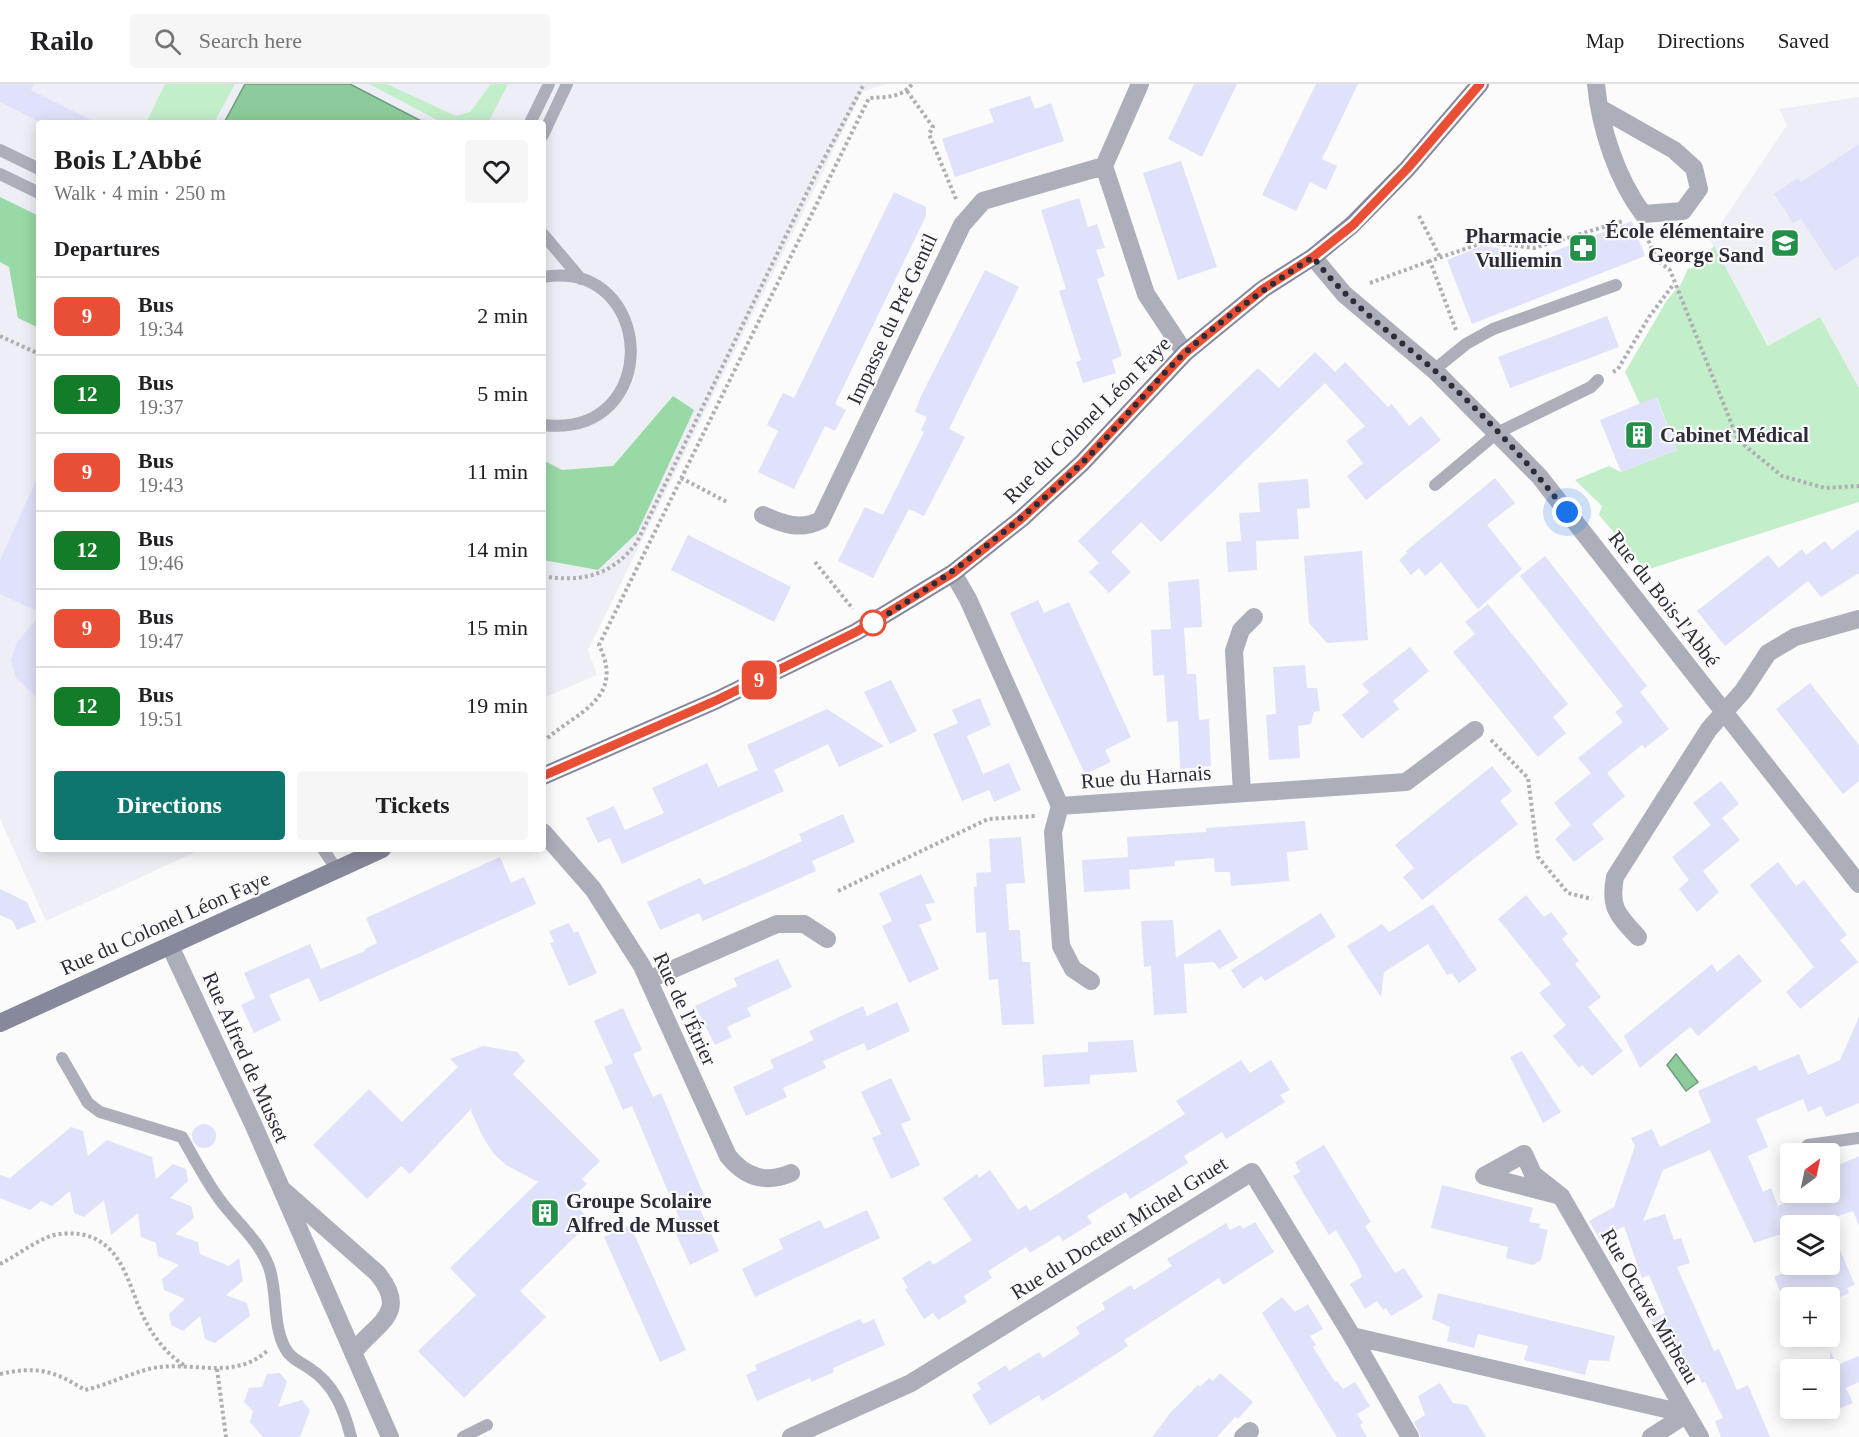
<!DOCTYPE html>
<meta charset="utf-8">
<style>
:root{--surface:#fff;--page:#f6f6f6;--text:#202124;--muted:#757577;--line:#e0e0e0;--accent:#0f766e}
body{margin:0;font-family:Georgia,serif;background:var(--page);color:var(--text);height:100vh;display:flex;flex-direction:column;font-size:22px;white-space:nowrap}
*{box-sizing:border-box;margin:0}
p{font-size:20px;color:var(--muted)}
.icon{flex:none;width:33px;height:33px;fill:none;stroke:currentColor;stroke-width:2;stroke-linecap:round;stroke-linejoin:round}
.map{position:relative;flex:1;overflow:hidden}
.drawer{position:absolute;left:36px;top:36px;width:510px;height:732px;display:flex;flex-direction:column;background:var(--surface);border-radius:6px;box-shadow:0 3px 15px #0003}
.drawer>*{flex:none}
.badge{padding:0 12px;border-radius:9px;font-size:21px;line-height:39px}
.needle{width:39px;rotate:33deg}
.buttons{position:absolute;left:1780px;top:1059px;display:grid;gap:12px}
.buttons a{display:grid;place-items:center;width:60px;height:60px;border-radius:6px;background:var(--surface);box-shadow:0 3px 15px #0003;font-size:30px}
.you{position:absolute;width:30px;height:30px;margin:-15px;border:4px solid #fff;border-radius:50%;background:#1a73e8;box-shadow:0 0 0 9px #1a73e833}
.map>.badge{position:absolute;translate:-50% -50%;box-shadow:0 0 0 3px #fff}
h2{padding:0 18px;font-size:22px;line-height:54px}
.round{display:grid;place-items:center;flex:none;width:63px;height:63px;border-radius:6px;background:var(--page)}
.headline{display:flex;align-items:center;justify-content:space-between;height:102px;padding:0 18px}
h1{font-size:28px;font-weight:700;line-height:45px}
.primary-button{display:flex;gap:12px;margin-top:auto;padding:12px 18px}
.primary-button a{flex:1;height:69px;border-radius:6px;background:var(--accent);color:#fff;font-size:24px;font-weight:700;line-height:69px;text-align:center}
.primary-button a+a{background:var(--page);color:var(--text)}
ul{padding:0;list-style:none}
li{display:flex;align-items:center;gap:18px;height:78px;padding:0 18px;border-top:2px solid var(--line)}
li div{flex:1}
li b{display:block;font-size:22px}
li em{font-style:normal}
li .badge{min-width:66px;font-weight:700;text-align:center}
header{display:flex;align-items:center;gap:36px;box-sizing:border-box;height:84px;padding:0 30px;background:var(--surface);border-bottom:2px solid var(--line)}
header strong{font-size:28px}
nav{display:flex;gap:33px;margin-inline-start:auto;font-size:21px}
.search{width:420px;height:54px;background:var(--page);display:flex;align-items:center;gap:15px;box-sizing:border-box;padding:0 21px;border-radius:6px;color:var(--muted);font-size:22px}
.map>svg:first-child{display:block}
.built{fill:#eeeff6}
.green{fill:#c3eeca}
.forest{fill:#99d9a6}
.water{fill:#8dcc9a;stroke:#709c7d;stroke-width:1.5}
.building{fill:#dfe2fa}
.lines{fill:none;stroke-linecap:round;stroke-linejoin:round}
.path{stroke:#aeaeb3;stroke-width:4;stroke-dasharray:3 3;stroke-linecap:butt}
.lane{stroke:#acaeba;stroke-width:12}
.street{stroke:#acaeba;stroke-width:18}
.secondary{stroke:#86889b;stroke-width:18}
.line-casing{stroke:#fff;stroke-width:14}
.line{stroke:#e94f35;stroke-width:9}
.walk{stroke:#2c2d39;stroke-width:6;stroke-dasharray:0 10.8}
.stop-dot{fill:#fff;stroke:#e94f35;stroke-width:3}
.labels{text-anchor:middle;stroke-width:4.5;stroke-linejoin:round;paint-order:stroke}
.poi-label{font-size:21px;font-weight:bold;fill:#2c2d39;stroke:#fbfbfb;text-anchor:end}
.street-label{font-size:21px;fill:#2c2d39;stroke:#fbfbfb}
</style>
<header>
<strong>Railo</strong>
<div class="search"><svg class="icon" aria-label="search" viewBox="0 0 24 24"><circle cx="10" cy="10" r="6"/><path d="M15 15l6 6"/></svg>Search here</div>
<nav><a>Map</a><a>Directions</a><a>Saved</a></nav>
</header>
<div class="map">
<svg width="1859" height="1353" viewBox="0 0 1859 1353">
<rect width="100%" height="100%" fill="#fbfbfb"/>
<path class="built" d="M0,0H885L862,8L588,566L597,591L543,614V39H39V765H202L46,837L0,735Z
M1859,13V304L1820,233L1769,262L1710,156L1787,41L1779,25Z"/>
<path class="green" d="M165,0H235L214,39H146Z
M369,0H387L456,32L470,28L491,0H508L488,39H443Z
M1714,162L1768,262L1820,233L1859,304V418L1646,486L1599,431L1602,422L1575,396L1609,382L1621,388L1677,366L1657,314L1640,320L1625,288L1667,216L1681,200L1688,185L1708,179L1706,170Z"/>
<path class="forest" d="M0,113L39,132V244L18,234L9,183L0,178Z
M673,312L694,326L637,449L598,486L543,476V376L562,386L613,382Z"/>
<path class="water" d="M245,0H350L425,39H224Z
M1676,970L1698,998L1686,1007L1667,981Z"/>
<path class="building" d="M0,0H34L31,6L97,39H41L0,18Z
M1194,0H1237L1202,73L1168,55Z
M1316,0H1358L1322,75L1337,82L1326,106L1310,98L1296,127L1262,111Z
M1030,12L1035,25L1051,19L1064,57L955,93L942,55L994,38L989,25Z
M1859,60V172L1835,187L1801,135L1793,139L1774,110L1798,94L1801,98Z
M1181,77L1217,183L1178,196L1143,89Z
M894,108L926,123V132L835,320L846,326L835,347L825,342L794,405L758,388L778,347L767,341L783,309L794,314Z
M1079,114L1088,143L1097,140L1105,164L1096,166L1105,192L1097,195L1122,272L1112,276L1116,289L1083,299L1076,278L1081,276L1059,207L1066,205L1041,126Z
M1632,137L1645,172L1472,240L1447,176L1482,162L1498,164L1512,172L1516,182Z
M985,186L1019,203L949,345L965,353L924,432L909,425L873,494L838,477L865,423L883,431L924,348L921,346L927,333L915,328L921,312Z
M1607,232L1619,263L1510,304L1498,273Z
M1315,268L1335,288L1345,278L1388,323L1392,320L1409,342L1421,332L1441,356L1366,416L1347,392L1363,379L1346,357L1365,342L1325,299L1161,458L1141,438L1111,468L1131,488L1109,509L1089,488L1099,479L1078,457L1258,284L1279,304Z
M1656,313L1677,366L1621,388L1600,336Z
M39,390V528L0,510V476Z
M1495,394L1515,419L1487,441L1522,485L1478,525L1441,478L1425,492L1419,484L1411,491L1399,476L1407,469L1406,467Z
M1308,395L1310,424L1297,425L1299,455L1256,457L1257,486L1228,488L1226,458L1241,457L1239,429L1260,428L1258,399Z
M1859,445V489L1821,513L1808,497L1725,562L1697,527L1768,471L1779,484L1802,465L1806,471L1825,457L1832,466Z
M688,451L791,503L774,538L671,486Z
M1362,467L1368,556L1327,559L1309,539L1304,472Z
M1545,472L1647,602L1640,608L1669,645L1645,664L1642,661L1607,689L1625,712L1592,740L1604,755L1574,778L1555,755L1571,741L1554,719L1591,689L1578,674L1623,638L1615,628L1623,622L1520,492Z
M1199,495L1202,543L1184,544L1187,590H1196L1199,636L1209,635L1211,682L1180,685L1178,637L1167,638L1164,591L1153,592L1151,546L1171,545L1168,498Z
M1038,516L1044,529L1069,518L1131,653L1105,666L1111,678L1085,690L1010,529Z
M1488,520L1568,620L1553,633L1566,649L1538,673L1453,568L1475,550L1465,538Z
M39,532V616L16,594L11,576L17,558Z
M1410,563L1429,587L1393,617L1399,625L1362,655L1342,631L1369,608L1362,600Z
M1305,581L1307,604H1317L1320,627L1314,628L1311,640L1298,642L1300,674L1269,676L1266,631L1276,630L1273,583Z
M891,596L917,647L890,660L864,608Z
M1810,599L1859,661V697L1843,710L1776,625Z
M980,614L991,641L967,652L983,690L1009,679L1021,706L994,718L989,706L962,717L933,650L958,639L952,626Z
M827,625L884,662L839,683L828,660L774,686L784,707L622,780L610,754L598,759L586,734L614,722L625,746L664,729L652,704L707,679L718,703L758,686L747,661Z
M1492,682L1512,707L1500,717L1518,740L1422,816L1403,793L1414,784L1395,761Z
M1721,697L1739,720L1722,734L1740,756L1703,787L1719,808L1697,828L1679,805L1689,796L1672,773L1711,741L1693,719Z
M843,730L855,758L812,777L816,787L703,837L699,829L660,846L647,818L700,794L704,801L761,776L802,757L799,750Z
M1305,737L1308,766L1287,768L1289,797L1231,802L1230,788H1215L1214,774L1175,777V782L1129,786L1130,805L1084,808L1082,776L1128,773L1127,753L1206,748V744Z
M1021,753L1025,799L1006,800L1009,846H1020L1022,878H1030L1034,940L1002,941L998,895L989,896L986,848L976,849L974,803H977L976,789L991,788L989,755Z
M500,773L511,799L524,793L536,820L320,918L309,894L269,911L281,936L254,949L241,921L255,914L244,889L310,860L321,885L365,867V865L377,859L366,834Z
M1778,778L1796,802L1804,796L1847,851L1840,856L1858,878L1800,925L1786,908L1814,883L1750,801Z
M921,790L935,819L925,820L932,836L919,841L939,885L909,899L882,842L892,837L879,809Z
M0,805L27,818L36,838L17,846L13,837L0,831Z
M1526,811L1544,833L1551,828L1568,850L1562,855L1579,877L1575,880L1601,913L1588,923L1623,967L1592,992L1582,981L1579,984L1553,952L1566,941L1539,909L1551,900L1498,835Z
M1433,820L1477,886L1459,899L1452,889L1447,891L1428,860L1384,888L1381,913L1347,862L1382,840L1389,848Z
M1321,829L1336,853L1265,897L1261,892L1243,905L1231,886Z
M1173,836L1176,874L1220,845L1238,874L1219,885L1214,878L1184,880L1187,929L1154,931L1151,882L1144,883L1141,837Z
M569,839L574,849L578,847L597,889L569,902L550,859L554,858L549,847Z
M1739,870L1762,897L1698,952L1690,943L1640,984L1624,952L1712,880L1717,888Z
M778,875L792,903L747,924L751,932L727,943L732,953L715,961L695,922L737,902L734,894Z
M897,918L910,947L867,967L864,959L823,977L826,984L783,1004L787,1013L746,1032L733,1003L774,984L770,976L814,956L809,947L863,922L867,932Z
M623,924L642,966L633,970L653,1013L661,1009L708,1121L700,1125L719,1167L690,1181L671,1138L679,1134L632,1022L623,1026L604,983L613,979L594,937Z
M1859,933V1019L1826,1033L1821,1022L1808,1028L1803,1015L1756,1035L1768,1063L1748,1072L1763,1108L1771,1104L1778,1122L1809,1108H1830V1100L1839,1096L1834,1083L1859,1072V1141L1853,1127L1808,1142H1791V1147L1754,1159L1710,1066L1663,1086L1643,1137L1665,1130L1674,1156L1681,1154L1690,1179L1677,1183L1714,1267L1719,1265L1737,1306L1748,1301L1770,1353H1721L1715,1337L1723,1334L1705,1298L1702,1299L1698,1290L1684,1296L1669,1259L1663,1261L1651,1235L1665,1229L1649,1191L1642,1194L1624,1142L1600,1156L1589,1137L1614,1123L1635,1062L1631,1054L1652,1045L1660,1063L1711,1038L1698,1007L1756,981L1759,987L1799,970L1808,991L1840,976Z
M1133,956L1137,988L1090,991V1000L1044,1003L1042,971L1088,968V958Z
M483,962L517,968L525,977L513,990L600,1077L582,1095L587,1100L570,1115L591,1137L520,1207L546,1233L464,1314L418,1267L476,1211L450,1184L538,1098L506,1081L494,1070L484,1055L471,1027L472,1024L410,1090L401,1082L367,1115L313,1061L369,1005L402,1038L458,983L450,975Z
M1522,967L1561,1028L1543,1039L1510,973Z
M1241,976L1250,989L1271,976L1290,1006L1280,1011L1285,1018L1226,1055L1222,1048L1184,1072L1188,1079L1130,1115L1126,1108L1109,1118L1087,1132L1092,1139L1063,1157L1059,1151L1030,1169L1026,1163L988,1187L992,1194L964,1212L967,1218L938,1236L933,1229L924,1235L905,1205L908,1204L902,1194L930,1176L933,1181L972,1156L943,1114L977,1090L979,1094L990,1086L1018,1126L1026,1121L1030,1127L1185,1030L1176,1017Z
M891,994L911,1036L901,1040L920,1081L891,1095L872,1054L881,1050L861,1008Z
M192 1052a12 12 0 1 1 24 0a12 12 0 1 1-24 0Z
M71,1043L83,1047L88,1072L107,1056L152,1073L156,1095L173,1080L186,1085L188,1097L170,1114L191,1122L194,1134L175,1150L198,1158L200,1170L229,1182L239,1174L243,1197L226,1211L247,1219L250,1232L215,1259L205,1255L200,1232L183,1247L171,1241L169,1230L185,1215L164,1206L162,1195L179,1181L158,1172L156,1159L141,1153L138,1129L111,1151L104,1116L84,1133L74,1129L70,1107L52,1122L41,1117L30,1126L0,1114V1091L10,1094Z
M1324,1061L1371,1138L1365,1142L1395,1189L1404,1184L1423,1213L1391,1232L1386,1224L1383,1226L1377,1217L1365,1225L1350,1200L1362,1193L1358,1183L1336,1146L1329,1151L1293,1092L1300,1088L1295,1078Z
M1442,1101L1533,1124L1529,1138L1540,1140L1539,1144L1548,1146L1541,1176L1533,1181L1506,1174L1508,1163L1431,1144Z
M867,1126L880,1154L755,1213L742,1185L783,1165L779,1155L820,1136L825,1145Z
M1255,1138L1274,1168L1223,1201L1219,1194L1124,1256L1128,1262L1071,1299L1042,1317L1039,1311L990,1341L972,1311L981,1305L977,1299L1006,1281L1009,1287L1039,1268L1043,1274L1080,1250L1076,1243L1105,1225L1102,1219L1131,1201L1134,1206L1172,1182L1167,1175L1226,1139L1230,1146L1240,1141L1243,1145Z
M630,1141L686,1266L660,1278L604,1153Z
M1830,1143L1855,1201L1847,1204L1849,1209L1838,1214H1783L1774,1193L1806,1180H1830Z
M1438,1209L1615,1252L1609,1277L1589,1276L1585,1291L1524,1276L1528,1262L1478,1250L1474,1264L1447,1257L1450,1243L1432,1235Z
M1282,1213L1295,1228L1308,1220L1323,1245L1310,1252L1316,1261L1313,1263L1335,1298L1337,1297L1343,1305L1355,1298L1370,1322L1357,1330L1363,1339L1360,1341L1367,1353H1337L1307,1304L1262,1229Z
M860,1235L863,1240L874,1235L885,1261L833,1284L834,1288L811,1298L810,1294L757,1317L746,1291L757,1286L755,1281Z
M1830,1267L1837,1281L1859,1272V1298L1846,1304L1853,1319L1835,1326L1830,1315Z
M280,1289L287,1298L278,1323L302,1316L310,1326L300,1353H263L250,1338L253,1327L244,1318L249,1304L262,1303L267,1290Z
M1220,1289L1253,1318L1238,1335L1235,1333L1217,1353H1152L1171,1328L1198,1301L1200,1303L1209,1294L1213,1297Z
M1440,1299L1453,1319L1467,1321L1486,1353H1421L1414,1338L1425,1331L1418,1312Z"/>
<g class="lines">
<path class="path" d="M907,7L933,43L929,50L956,115
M1419,132L1440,173
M1646,151L1657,176L1670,186L1738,356L1782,392L1825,404L1859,402
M1370,199L1430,177
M1456,246L1430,177L1485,158L1534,164L1623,137
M0,252L39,270
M1613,288L1618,285L1649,233L1673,201
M681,394L727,418
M815,478L853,525
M543,492C582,499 613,491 637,458L817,88L864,0
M1491,656L1528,694L1538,773L1568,809L1592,815
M543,658C575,628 626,616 599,561L869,14C885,13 902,14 912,0
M838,807L988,735L1036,732
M0,1180C16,1172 31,1160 48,1153C58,1149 70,1149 80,1150C125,1158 128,1205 146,1238C155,1255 168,1271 185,1282
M217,1285L226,1353
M0,1290C37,1282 53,1286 85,1306C108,1301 139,1285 160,1283C198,1279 236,1295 267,1267"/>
<path class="lane" d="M530,39L549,0
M543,51L567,0
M0,66L39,85
M0,90L39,109
M543,150L581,195
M543,193C656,174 664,355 543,341
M1434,286L1466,260L1493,245L1616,201
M1435,401L1497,349L1591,303L1598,296
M323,765L337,786
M62,974L88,1019L100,1028L182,1053C194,1074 206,1097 220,1116C237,1139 259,1156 269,1183C278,1208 272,1240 285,1264C290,1274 300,1278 309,1284C334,1300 344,1325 351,1353
M1799,1070L1808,1061L1859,1054
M463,1353L487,1341"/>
<path class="street" d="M1596,0C1600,44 1617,95 1643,130L1683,127L1699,105L1694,84L1674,66L1600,24
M1104,82L1146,210L1185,269
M1104,82L1140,0
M1313,173L1344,210L1434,286L1539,392L1859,800
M763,431C783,440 800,447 821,436L962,141L983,117L1104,82
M953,489L968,515L1060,722L1406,698L1475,646
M1242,709L1234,567L1241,546L1254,533
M1060,722L1053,748L1061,862L1073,885L1091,897
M543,748L593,805L642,882L728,1072C745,1093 765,1100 791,1089
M1638,853C1618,831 1609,824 1615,793L1709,645L1743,607L1768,569L1795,553L1859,535
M170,862L254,1042L390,1353
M648,896L777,840H804L827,855
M284,1107L377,1189C411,1230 375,1239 353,1269
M1561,1112L1484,1092L1524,1070L1533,1090L1561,1112L1700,1353
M1352,1252L1410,1353
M791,1353L911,1299L1252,1088L1352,1252L1687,1330
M1243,1353L1250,1347
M1651,1353L1687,1330"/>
<path class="secondary" d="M543,692L717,616L856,548L953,489L1021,435L1082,379L1185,269L1263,205L1313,173L1352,141L1407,85L1480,0
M0,939L382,765"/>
</g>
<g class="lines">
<g class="line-casing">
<path id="line" d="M543,692L717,616L856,548L953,489L1021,435L1082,379L1185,269L1263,205L1313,173L1353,141L1407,85L1480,0"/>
</g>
<use href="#line" class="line"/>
<path class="walk" d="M873,539L867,542C945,497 1015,443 1080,381C1117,345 1148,303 1186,268C1225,233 1268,202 1313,173C1346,217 1391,249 1433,285C1482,328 1527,377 1567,428"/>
</g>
<defs>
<g id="school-square" transform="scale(1.5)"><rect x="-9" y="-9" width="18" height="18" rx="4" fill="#229049" stroke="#fbfbfb"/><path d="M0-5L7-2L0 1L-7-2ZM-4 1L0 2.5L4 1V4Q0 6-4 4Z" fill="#fff"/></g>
<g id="pharmacy-square" transform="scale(1.5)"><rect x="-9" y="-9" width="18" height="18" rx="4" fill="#229049" stroke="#fbfbfb"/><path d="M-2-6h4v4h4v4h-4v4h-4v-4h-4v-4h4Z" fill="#fff"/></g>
<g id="building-square" transform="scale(1.5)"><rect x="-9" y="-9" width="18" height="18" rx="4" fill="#229049" stroke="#fbfbfb"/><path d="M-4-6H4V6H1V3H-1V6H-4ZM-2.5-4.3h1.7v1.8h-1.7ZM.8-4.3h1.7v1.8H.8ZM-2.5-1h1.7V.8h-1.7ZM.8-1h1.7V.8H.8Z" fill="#fff"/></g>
</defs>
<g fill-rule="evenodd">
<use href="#school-square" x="1785" y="159"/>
<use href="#pharmacy-square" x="1583" y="164"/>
<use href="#building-square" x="1639" y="351"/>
<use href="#building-square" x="545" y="1129"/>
</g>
<circle class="stop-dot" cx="873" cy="539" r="12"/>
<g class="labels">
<g class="poi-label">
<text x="1764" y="154">École élémentaire<tspan x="1764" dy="24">George Sand</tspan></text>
<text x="1562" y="159">Pharmacie<tspan x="1562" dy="24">Vulliemin</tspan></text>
<text x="1660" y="358" text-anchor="start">Cabinet Médical</text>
<text x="566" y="1124" text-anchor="start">Groupe Scolaire<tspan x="566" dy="24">Alfred de Musset</tspan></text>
</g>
<g class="street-label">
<text transform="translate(892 235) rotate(-65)" y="7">Impasse du Pré Gentil</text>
<text transform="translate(1087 336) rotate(-45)" y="7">Rue du Colonel Léon Faye</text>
<text transform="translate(1664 515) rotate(52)" y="7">Rue du Bois-l'Abbé</text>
<text transform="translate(1146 693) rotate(-4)" y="7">Rue du Harnais</text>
<text transform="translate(165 839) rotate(-24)" y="7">Rue du Colonel Léon Faye</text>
<text transform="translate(685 925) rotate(65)" y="7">Rue de l'Étrier</text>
<text transform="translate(246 973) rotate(66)" y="7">Rue Alfred de Musset</text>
<text transform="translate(1119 1144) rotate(-32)" y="7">Rue du Docteur Michel Gruet</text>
<text transform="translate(1650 1222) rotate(60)" y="7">Rue Octave Mirbeau</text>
</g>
</g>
</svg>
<div class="buttons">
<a><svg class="needle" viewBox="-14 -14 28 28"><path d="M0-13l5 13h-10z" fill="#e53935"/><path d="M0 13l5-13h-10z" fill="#757577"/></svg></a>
<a><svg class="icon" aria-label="layers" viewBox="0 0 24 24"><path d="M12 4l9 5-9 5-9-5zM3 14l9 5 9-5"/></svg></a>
<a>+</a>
<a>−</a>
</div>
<div class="you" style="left:1567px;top:428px"></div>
<b class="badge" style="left:759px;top:596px;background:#e94f35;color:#fff">9</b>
<section class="drawer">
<div class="headline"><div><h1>Bois L’Abbé</h1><p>Walk · 4 min · 250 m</p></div><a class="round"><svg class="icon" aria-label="heart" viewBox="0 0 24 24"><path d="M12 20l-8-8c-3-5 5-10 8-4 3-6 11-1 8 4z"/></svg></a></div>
<h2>Departures</h2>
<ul>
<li><span class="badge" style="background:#e94f35;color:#fff">9</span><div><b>Bus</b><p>19:34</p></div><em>2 min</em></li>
<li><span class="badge" style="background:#127c29;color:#fff">12</span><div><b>Bus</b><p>19:37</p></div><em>5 min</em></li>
<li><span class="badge" style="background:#e94f35;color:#fff">9</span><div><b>Bus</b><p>19:43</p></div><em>11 min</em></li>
<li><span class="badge" style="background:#127c29;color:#fff">12</span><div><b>Bus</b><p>19:46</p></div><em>14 min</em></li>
<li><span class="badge" style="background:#e94f35;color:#fff">9</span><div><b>Bus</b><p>19:47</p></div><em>15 min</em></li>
<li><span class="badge" style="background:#127c29;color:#fff">12</span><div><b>Bus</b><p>19:51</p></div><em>19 min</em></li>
</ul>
<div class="primary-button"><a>Directions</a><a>Tickets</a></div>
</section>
</div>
